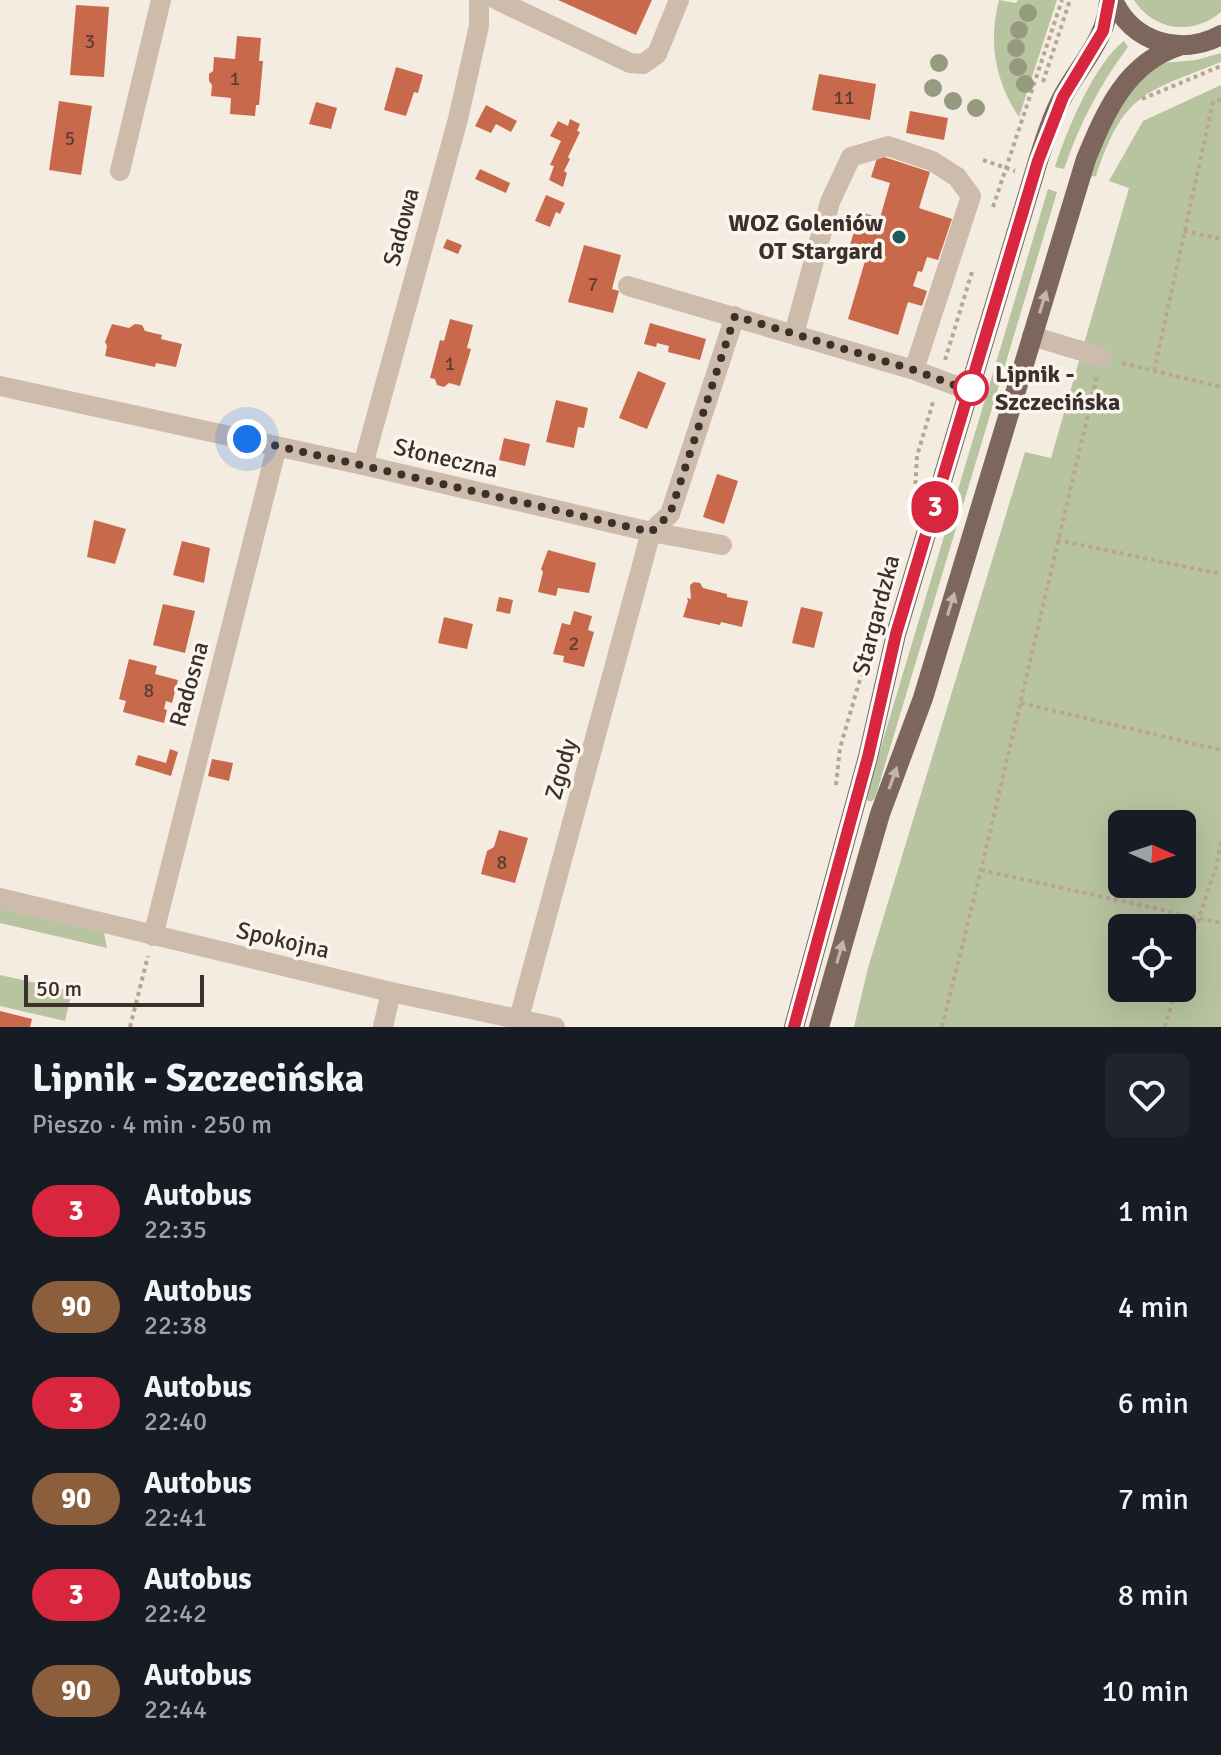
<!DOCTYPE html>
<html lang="pl">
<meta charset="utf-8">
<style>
:root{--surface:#171b24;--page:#20242c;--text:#f1f3f6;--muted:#9ea1a6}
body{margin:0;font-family:Signika,sans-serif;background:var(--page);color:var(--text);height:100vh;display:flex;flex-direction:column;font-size:30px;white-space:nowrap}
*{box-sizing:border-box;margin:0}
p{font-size:26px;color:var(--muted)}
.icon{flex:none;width:44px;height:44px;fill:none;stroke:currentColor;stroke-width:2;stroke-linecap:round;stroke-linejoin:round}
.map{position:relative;height:1027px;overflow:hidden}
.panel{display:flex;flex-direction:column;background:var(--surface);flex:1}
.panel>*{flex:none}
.badge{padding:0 16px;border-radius:26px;font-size:28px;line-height:52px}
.needle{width:52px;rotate:93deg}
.fabs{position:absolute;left:1108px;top:810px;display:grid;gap:16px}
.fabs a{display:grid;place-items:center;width:88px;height:88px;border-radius:12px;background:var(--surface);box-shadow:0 8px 32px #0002;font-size:40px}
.scale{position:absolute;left:24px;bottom:20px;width:180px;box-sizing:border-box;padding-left:8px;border:4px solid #3b302b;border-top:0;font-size:22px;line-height:28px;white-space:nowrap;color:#3b302b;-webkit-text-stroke:6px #fbf5ee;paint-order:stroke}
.you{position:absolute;width:40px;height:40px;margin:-20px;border:6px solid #fff;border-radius:50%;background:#1a73e8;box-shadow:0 0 0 12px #1a73e833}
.map>.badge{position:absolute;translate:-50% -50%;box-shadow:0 0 0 4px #fff}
.round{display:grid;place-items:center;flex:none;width:84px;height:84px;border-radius:12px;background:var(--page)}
.head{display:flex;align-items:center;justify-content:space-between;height:136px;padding:0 32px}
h1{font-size:38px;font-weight:800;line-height:60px}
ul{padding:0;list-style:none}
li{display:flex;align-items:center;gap:24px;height:96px;padding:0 32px}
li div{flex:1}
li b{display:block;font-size:30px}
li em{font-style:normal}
li .badge{min-width:88px;font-weight:700;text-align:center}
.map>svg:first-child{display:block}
.green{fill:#b8c4a0;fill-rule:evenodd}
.building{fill:#c8694b}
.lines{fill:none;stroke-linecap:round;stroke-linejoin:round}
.path{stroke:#b9a596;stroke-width:4;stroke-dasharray:4 4;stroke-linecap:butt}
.minor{stroke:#cdbbac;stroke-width:20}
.major{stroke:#7d675c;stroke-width:20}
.tree{fill:#969b7f}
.oneway{fill:#c2b5ac}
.line-casing{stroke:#fff;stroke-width:18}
.line{stroke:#d7263d;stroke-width:12}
.walk{stroke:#3b302b;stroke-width:8;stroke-dasharray:0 14.4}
.poi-dot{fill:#1f5a5e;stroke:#fbf5ee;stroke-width:3}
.stop-dot{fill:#fff;stroke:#d7263d;stroke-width:4}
.labels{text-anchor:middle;stroke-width:7;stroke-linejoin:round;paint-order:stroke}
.number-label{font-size:20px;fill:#5e3e33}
.poi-label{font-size:24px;font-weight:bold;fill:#3b302b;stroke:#fbf5ee;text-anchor:end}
.street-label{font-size:24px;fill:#3b302b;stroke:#fbf5ee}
.stop-label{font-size:24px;font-weight:bold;fill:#3b302b;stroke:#fbf5ee;text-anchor:start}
</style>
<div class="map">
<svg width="1221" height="1027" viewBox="0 0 1221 1027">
<rect width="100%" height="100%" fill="#f4ebe1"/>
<path class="green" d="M999,0L1016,3L1018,0H1057L1019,117C995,81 988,42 999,0Z
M1134,0H1221V12C1193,36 1154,31 1134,0Z
M1124,41L1128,47C1100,84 1079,125 1064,169L1055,167C1066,132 1095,62 1124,41Z
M1221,53V62C1144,93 1124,92 1096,176L1088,177L1130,86L1161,63L1196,60Z
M1221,85V1027H854L868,968L1025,452L1051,458L1129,188L1109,181L1143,121ZM1122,824H1182V884H1122ZM1122,928H1182V988H1122Z
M1048,189L1057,192L875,798L872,801H868L866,797Z
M0,908L104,933L107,948L0,923Z
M0,975L72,991L65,1021L0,1006Z"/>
<path class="building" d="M558,0H652L636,35Z
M76,5L109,7L104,77L70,75Z
M237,36L261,38L259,61H263L259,105H256L255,116L230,114L231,98L211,96L212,85L209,81V74L213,71L214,57L235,59Z
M396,67L423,75L418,93L414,92L406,116L384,110Z
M819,74L876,84L870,120L812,110Z
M59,101L92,106L81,175L49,170Z
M316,102L337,108L331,129L309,124Z
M486,105L517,121L511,132L496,124L491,133L475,126Z
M910,111L948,118L944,140L906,133Z
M570,119L580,124L577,131L580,132L568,157L570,159L564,171L567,173L563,187L549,180L554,166L550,165L561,141L550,136L558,121L568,126Z
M878,155L930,172L919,208L952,219L938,260L927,257L922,272L918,271L913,286L927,291L922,306L908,302L898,335L848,319L865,261L847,255L860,212L880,218L890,183L871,177Z
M480,169L510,183L506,193L475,179Z
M546,195L565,203L560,214L556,212L550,227L535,221Z
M447,239L462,245L458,254L443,248Z
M584,245L621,255L612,289L619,291L613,313L568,302Z
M450,319L473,325L467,348L471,349L460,386L449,383L444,387L437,385L435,379L430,378L440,340L444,341Z
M650,323L706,339L700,360L668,352L669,346L657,343L656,347L644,344Z
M112,324L129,328L135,324L142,325L145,331L162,335L161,339L182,344L176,367L156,363L155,367L105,356L107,346L105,342Z
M638,371L666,383L647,429L619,418Z
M556,400L588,408L584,428L578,427L574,448L546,442Z
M504,438L530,444L525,466L499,460Z
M717,474L738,481L724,524L703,517Z
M94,520L126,529L115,564L87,557Z
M182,541L210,548L204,583L173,575Z
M548,550L596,563L589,593L558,588L556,596L538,592L543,572L541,569Z
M694,582L700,583L703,588L727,594V597L748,601L742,627L721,622L720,625L683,617L688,601L687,598L691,599L690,585Z
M499,597L513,600L510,614L496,611Z
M163,604L195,611L185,653L153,645Z
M801,607L823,612L814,648L792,643Z
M574,611L592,616L588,630L594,632L584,667L563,662L564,656L553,654L562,623L570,625Z
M444,617L473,624L467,649L438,643Z
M129,659L157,666L155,674L178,680L172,703L166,701L164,709L167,710L164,723L123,712L126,701L119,699Z
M170,749L178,752L171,776L135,765L138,755L166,763Z
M212,759L233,763L229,781L208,776Z
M499,830L528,838L515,883L481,874L487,851L494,847Z
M0,1011L32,1019L30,1027H0Z"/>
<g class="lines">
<path class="path" d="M1043,82L1070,0
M1142,99L1221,66
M983,160L1015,171
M993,207L1062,0
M1184,231L1221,239
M945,360L972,272
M1122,363L1221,387
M1154,371L1213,102L1221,100
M915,492L917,456L934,399
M1057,540L1221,574
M1021,703L1221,750
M836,785L840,748L863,669
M981,870L1221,923
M1182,968L1216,867L1221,843
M130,1027L148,956
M942,1027L981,870L1097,376
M1165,1027L1176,988"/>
<path class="minor" d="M497,0L630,63L643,64L657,54L679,0
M120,171L161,0
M628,286L914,370L970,391
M794,334L830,202L851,157L888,146L932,161L957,177L971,196L914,370
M1032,336L1101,357
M0,386L363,465L651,532L722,545
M363,465L458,119L479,26V0
M651,532L670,514L735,316
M0,898L391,992L555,1027
M153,936C193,772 237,609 277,446
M519,1018L651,532
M383,1027L391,992"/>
<path class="major" d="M1113,0C1132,42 1180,57 1221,35
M794,1027L868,757L896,634L1038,161C1045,139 1052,117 1063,96C1080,65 1108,37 1109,0
M819,1027L880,814L923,698L1086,159C1106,111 1126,63 1179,46"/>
</g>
<g class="tree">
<circle cx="1028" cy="13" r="9"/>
<circle cx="1019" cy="30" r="9"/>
<circle cx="1016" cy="48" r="9"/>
<circle cx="939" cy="63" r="9"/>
<circle cx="1018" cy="67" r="9"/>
<circle cx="1025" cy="84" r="9"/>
<circle cx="933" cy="88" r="9"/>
<circle cx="953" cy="101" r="9"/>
<circle cx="976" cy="108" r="9"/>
</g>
<defs><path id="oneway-solid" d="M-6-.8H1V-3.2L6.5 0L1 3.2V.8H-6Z" transform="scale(2)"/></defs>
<g class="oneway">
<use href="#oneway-solid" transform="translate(1043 302) rotate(-73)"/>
<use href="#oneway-solid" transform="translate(951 604) rotate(-73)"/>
<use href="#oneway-solid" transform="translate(893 778) rotate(-70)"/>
<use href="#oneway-solid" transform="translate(840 952) rotate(-74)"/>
</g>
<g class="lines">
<g class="line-casing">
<path id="line" d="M794,1027L868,757L896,634L1038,161L1063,97L1103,31L1109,0"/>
</g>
<use href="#line" class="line"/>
<path class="walk" d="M247,439L651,532L670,514L735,316L914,370L970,391L971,388"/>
</g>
<circle class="poi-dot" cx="899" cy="237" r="8"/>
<circle class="stop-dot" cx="971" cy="388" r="16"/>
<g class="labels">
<g class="number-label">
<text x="90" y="48">3</text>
<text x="235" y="85">1</text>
<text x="844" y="104">11</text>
<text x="70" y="145">5</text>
<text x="593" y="291">7</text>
<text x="450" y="370">1</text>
<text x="574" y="650">2</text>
<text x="149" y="697">8</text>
<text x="502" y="869">8</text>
</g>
<g class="poi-label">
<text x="883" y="231">WOZ Goleniów<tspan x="883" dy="28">OT Stargard</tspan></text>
</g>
<g class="street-label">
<text transform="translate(401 227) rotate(-75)" y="8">Sadowa</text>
<text transform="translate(446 458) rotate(13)" y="8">Słoneczna</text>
<text transform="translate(876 615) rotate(-75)" y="8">Stargardzka</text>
<text transform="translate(189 684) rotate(-74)" y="8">Radosna</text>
<text transform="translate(561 769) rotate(-74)" y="8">Zgody</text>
<text transform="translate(283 940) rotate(13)" y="8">Spokojna</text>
</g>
<g class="stop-label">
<text x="995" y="382">Lipnik -<tspan x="995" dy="28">Szczecińska</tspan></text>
</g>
</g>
</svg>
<div class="fabs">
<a><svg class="needle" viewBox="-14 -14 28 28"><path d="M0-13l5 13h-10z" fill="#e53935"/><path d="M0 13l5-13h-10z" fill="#9ea1a6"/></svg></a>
<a><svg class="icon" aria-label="locate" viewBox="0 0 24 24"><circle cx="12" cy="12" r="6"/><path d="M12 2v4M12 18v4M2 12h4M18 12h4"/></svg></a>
</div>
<div class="scale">50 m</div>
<div class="you" style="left:247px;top:439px"></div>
<b class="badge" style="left:935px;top:507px;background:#d7263d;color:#fff">3</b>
</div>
<section class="panel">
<div class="head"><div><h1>Lipnik - Szczecińska</h1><p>Pieszo · 4 min · 250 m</p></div><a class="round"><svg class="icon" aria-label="heart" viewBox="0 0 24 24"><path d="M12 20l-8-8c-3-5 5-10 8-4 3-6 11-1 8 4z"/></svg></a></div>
<ul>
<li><span class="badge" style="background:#d7263d;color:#fff">3</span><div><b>Autobus</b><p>22:35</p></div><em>1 min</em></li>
<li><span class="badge" style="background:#8b5e3c;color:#fff">90</span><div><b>Autobus</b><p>22:38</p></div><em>4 min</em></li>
<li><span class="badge" style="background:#d7263d;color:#fff">3</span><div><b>Autobus</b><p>22:40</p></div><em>6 min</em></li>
<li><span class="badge" style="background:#8b5e3c;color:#fff">90</span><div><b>Autobus</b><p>22:41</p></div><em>7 min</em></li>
<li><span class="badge" style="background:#d7263d;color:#fff">3</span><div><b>Autobus</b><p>22:42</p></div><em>8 min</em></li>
<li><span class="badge" style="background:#8b5e3c;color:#fff">90</span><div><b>Autobus</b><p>22:44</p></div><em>10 min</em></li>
</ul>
</section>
